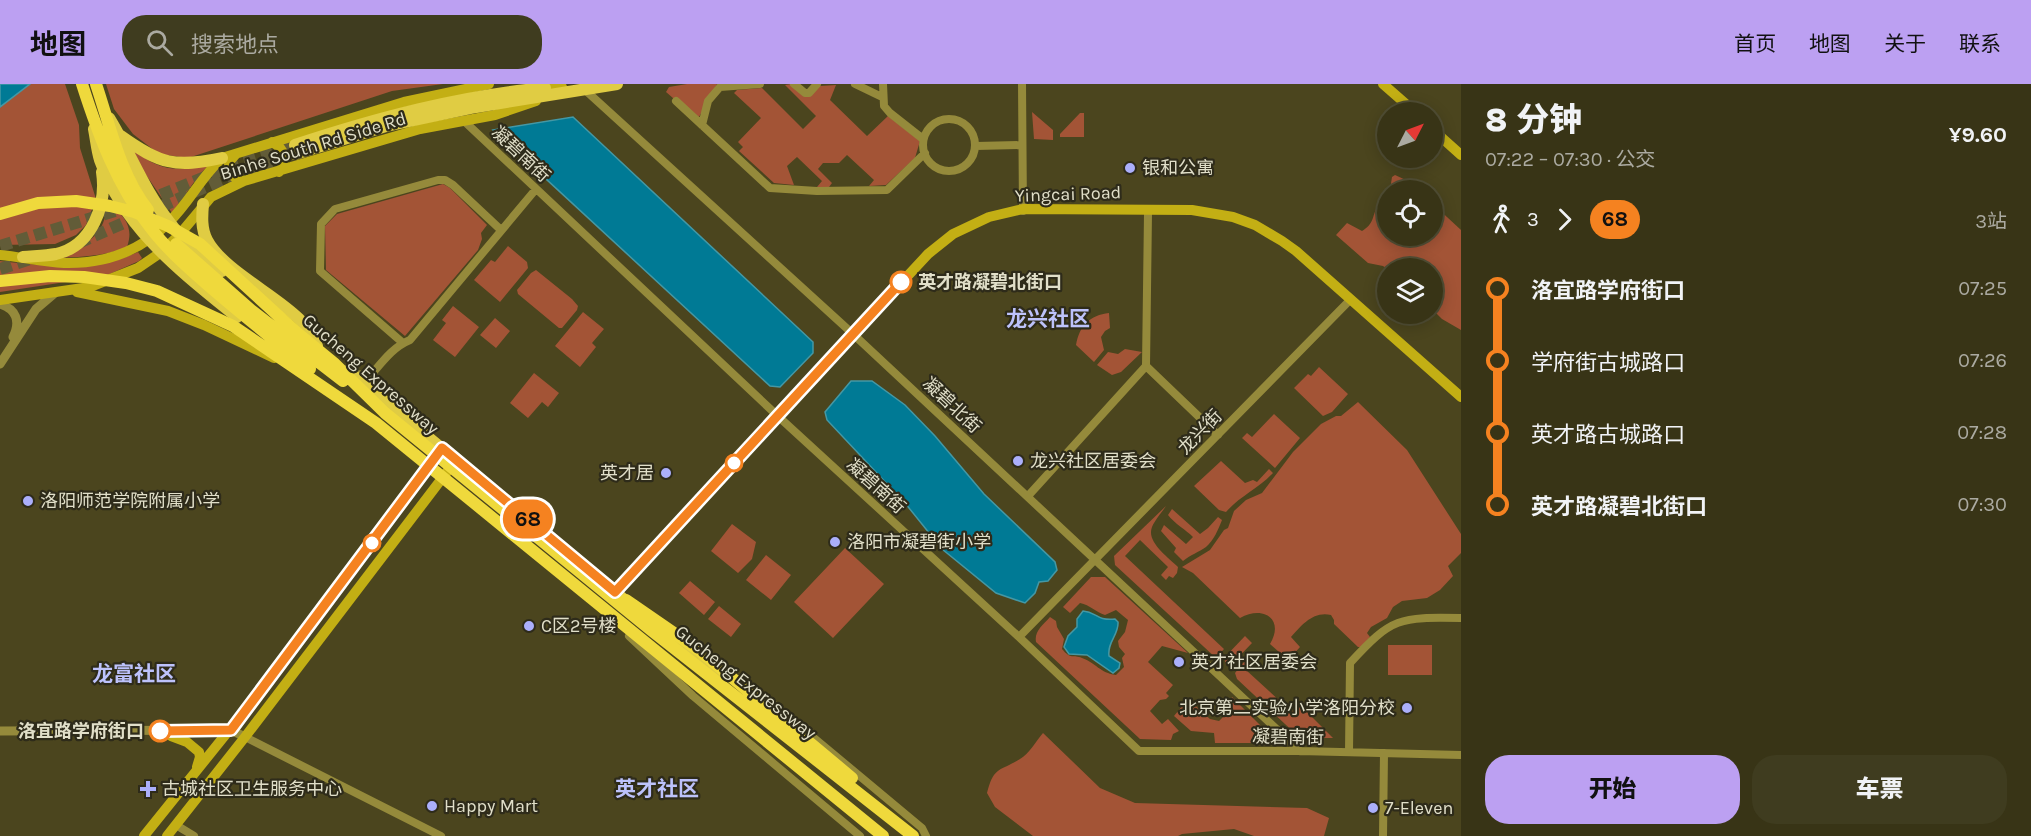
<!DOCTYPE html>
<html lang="zh">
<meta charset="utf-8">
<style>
:root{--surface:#383416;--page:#3f3c1f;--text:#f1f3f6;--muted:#abaaa1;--line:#524f35;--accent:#bca0f2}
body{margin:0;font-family:Karla,"Noto Sans SC",sans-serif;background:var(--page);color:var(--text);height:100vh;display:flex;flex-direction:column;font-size:22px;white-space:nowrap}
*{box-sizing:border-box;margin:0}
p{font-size:20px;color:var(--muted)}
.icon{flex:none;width:33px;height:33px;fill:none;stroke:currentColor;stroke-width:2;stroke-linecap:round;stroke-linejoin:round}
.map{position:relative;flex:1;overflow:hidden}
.side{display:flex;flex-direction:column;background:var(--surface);width:570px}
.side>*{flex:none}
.badge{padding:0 12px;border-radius:20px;font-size:21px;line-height:39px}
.needle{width:39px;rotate:48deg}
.controls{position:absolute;left:1377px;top:18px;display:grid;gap:12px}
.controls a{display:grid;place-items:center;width:66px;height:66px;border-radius:50%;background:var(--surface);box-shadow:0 3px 15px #0003,0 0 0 2px var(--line);font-size:30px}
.map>.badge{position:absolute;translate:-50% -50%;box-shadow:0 0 0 3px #fff}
.legs{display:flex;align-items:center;gap:9px;height:66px;padding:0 24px;font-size:20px}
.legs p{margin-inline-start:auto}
.head{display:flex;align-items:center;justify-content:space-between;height:102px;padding:0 24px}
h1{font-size:33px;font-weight:800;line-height:45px}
.action{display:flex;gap:12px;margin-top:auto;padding:12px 24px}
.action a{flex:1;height:69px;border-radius:24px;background:var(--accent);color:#111;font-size:24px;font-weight:800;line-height:69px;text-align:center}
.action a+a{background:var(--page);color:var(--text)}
ul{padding:0 24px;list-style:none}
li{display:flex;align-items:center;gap:21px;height:72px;font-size:22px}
li i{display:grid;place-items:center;width:9px;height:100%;margin:0 8px;background:currentColor}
li i::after{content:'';width:15px;height:15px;margin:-8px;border:4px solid;border-radius:50%;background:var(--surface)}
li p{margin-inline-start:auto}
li:first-child i{background:linear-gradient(#0000 50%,currentColor 0)}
li:last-child i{background:linear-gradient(currentColor 50%,#0000 0)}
header{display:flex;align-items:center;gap:36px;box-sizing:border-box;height:84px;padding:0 30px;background:var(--accent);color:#111}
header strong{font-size:28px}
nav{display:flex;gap:33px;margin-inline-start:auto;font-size:21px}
.search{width:420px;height:54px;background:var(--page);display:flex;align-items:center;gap:15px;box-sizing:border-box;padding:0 21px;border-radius:24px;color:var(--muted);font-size:22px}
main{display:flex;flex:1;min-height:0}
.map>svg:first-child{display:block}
.green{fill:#a35436}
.water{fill:#007a95;stroke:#4498a5;stroke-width:1.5}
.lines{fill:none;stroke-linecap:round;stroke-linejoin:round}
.primary-tunnel{stroke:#625c38;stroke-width:12;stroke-dasharray:12 6;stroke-linecap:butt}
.minor{stroke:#958a3b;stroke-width:8}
.tertiary{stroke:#958a3b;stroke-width:9}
.secondary{stroke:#c3af14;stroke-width:10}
.primary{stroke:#e0cc43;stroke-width:12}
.trunk{stroke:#efd93c;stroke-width:12}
.line-1-casing{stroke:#fff;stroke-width:14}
.line-1{stroke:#f58220;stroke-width:9}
.poi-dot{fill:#abaffb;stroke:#2e2b1a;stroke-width:2}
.stop-1-dot{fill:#fff;stroke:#f58220;stroke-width:3}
.labels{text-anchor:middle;stroke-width:4.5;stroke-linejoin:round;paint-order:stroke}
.street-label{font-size:18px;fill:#e1dfc9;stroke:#2e2b1a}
.poi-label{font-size:18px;fill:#e1dfc9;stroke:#2e2b1a;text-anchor:start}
.stop-label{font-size:18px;font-weight:bold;fill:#e1dfc9;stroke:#2e2b1a;text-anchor:start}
.quarter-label{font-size:21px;font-weight:bold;fill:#bdc2fb;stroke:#2e2b1a}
</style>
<header>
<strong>地图</strong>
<div class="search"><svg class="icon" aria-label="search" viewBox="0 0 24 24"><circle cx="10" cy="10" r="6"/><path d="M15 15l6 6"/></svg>搜索地点</div>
<nav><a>首页</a><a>地图</a><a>关于</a><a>联系</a></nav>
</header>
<main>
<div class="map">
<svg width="1461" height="752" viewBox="0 0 1461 752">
<rect width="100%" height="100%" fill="#4b451e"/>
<path class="green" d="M30,0H65L79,41L80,64L96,115L86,141L76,151L55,160L0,161V23Z
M106,0H443L392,7L188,74L159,70L133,50L114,25Z
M687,0H717L699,33H695L666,8L669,3Z
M791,0L811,10L820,2L836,1L830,16L867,52L888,32L920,57L915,74L886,101L869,102L874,96L847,71L839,79H823L818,85L832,99L829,103H817L822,97L797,73L787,82L794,101L774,99L739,67L743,63L738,58L761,34L734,9L737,6L762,4L803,45L816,32L785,1Z
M1032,28L1053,46V56L1034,55Z
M1080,29H1084V53H1060V50Z
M133,65C160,88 177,88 210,80L199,91L172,129L140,82Z
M1395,91L1408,97L1418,106H1390L1392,93Z
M443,100L450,104L487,141L481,149L482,155L478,166L405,252L326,186L325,142L337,130Z
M1387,112L1388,152H1432L1433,120L1461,146V246L1442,235L1433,226L1432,184L1387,185L1383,182L1368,179L1336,151L1347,139L1362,147C1374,140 1372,133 1377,123C1379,118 1385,116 1387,112Z
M108,115C122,133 135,140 127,163C103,173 78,173 53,174C72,167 94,160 103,139C106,132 107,123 108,115Z
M508,162L527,178L528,184L500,218L474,196L491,176L495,178Z
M138,168L142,174L139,177L105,192L0,208V177C45,182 96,188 138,168Z
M536,186L572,215L578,222L577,226L562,244H559L518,210L517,206L531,189Z
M453,222L479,243L455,273L433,256L446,239L442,236Z
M583,228L604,245L592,259L596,263L580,283L555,262Z
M1109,229L1110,244L1105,247L1101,253L1104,266L1094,278L1076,261C1079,242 1090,231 1109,229Z
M495,234L510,247L496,264L480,251Z
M1125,265L1142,268L1121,288L1112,291L1097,281L1108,268L1118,270Z
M1319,283L1348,310L1332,328L1323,332L1294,304L1308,290L1311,292Z
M534,289L559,309L548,323L542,318L528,334L510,319Z
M1358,318L1407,366L1461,450V469L1448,482L1453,492L1440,506L1427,514L1402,517L1393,523L1387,534L1371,543L1367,549L1370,553L1361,563H1358L1334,540V536L1331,531C1313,527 1302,541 1291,553L1300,563L1291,573L1279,568L1270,560C1285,535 1263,521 1240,534L1193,489L1182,483L1210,466L1224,446L1228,444L1234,427L1246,416L1262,409L1293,368L1321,340L1336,332H1341Z
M1274,330L1300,354L1275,384L1242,354L1247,349L1252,353Z
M1221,377L1245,399L1253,396L1257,398L1269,385L1273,389C1258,405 1240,412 1226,428L1219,426L1194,402Z
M1166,422C1162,428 1155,436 1152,443C1146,458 1168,473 1178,483L1177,489L1173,494L1169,492L1166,496L1161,491L1168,483L1140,456L1125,472L1224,565L1216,574L1115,481L1114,472Z
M1172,425L1200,450L1208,444L1218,433L1222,436C1218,446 1214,456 1206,463C1199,468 1190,471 1183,477L1174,468L1176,464L1161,447L1164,441L1186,460L1193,453C1186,446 1174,439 1168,431Z
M732,440L756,458L752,475L738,489L711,467Z
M845,464L884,500L833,554L794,518Z
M766,471L791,491L771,516L746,496Z
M1091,493H1105L1188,569L1162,562L1148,578L1173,601L1166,609L1169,612L1166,615L1160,616L1150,627L1162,640L1168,635L1179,647L1173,650L1171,656L1140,655L1036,558C1034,547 1043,541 1050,533L1056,537L1057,543L1064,555L1062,565C1071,576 1073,570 1082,574C1096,579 1100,589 1116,591L1124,583L1122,574L1125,570L1119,563L1118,557L1125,548L1128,536L1116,526L1105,531C1096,528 1090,521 1080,519L1070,529L1063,523Z
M690,497L715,518L704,531L679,509Z
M719,522L741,540L731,553L708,535Z
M1245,552L1252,559L1230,582L1226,581L1224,574Z
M1388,561H1432V591H1388Z
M1247,574L1251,577L1246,586L1292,628L1300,621L1333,654H1300L1237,595L1235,589Z
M1232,613L1260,641L1262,647L1260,654L1252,659H1215L1214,649L1191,647L1174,632L1188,615L1210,635L1219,637L1229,627Z
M1043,649L1100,704L1135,719L1307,724L1329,734L1324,752H1254L1234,745L1182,750L1178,752H1033L995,723L987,709C994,682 999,688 1020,675C1029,670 1036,657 1043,649Z"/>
<path class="water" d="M0,0H30L0,23Z
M573,33L813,258V269L780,303L770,302L493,46Z
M851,297H872L905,321L935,352L984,410L1055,478L1057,486L1048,497L1039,498L1035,509L1025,519L996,509L942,465L905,419L827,336L825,328Z
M1083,527C1097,528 1096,537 1115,535L1118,538C1119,551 1107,558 1109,572L1120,579L1119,584L1113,589L1087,571L1069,570L1064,563L1068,552L1077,543V535Z"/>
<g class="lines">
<path class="primary-tunnel" d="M144,118L239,79L291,63
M78,159L242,87L295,70
M0,162L128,123
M0,185L33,174"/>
<path class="minor" d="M794,0L805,9H809L817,0
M855,0L882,13
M883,0L884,22L890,29L923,55
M1022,0L1023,127
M584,5L853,250L1300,667
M676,17L770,104L817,107L887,106L925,69
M923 61a26 26 0 1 1 52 0a26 26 0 1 1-52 0Z
M463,36L781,335L1019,553L1139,667H1300L1461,671
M702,41L708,17L720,3L760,0
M976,62L1022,61
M1148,129L1146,282L1218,351
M403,259L320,187L321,140L335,125L438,96H445L453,101L501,146
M353,290L371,291C383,277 393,263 410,256L536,105
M1028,412L1146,282
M629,552L693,612L860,752
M1019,553L1351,215
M766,614L922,744L926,752
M245,653L441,752
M1349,668L1350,579C1392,533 1399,533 1461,534
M176,741L194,752
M1383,752L1384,669"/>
<path class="tertiary" d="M0,220C16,225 21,237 13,253
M0,280L36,225L56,208
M0,647L231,646L245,653"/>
<path class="secondary" d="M536,0L562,3
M1383,0L1415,28
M1432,45L1461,71
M272,58C285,65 288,76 279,88
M236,70L229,78C229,90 232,94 244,97
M0,171C21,173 43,178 64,179C105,180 141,167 169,138C189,119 201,93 222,74L404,18L489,0
M77,208L168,227L204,241L274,274
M0,216L90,203L138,184L160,169L180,150L211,113L244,97L420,45L495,31L536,17
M612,513L624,497L928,170L953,150L989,133L1023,125L1192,126L1233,133L1255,141L1282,157L1296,167L1461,313
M171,652L187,658L199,668L200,673L197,683
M144,752L271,594L441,365
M167,752L245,653L456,376"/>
<path class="primary" d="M109,34C130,68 144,107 170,139C184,158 204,172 222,187
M94,45C96,55 97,67 100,76C125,146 182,188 237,233
M121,52C160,80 175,84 222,74
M295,61C377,34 459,12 545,4
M295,70L386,42L476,23L617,0
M203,120C202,132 201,145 207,156C223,186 274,210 299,235C306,242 311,253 317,262
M23,173C34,172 45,172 56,170C92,162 107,121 102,88
M348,287L633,523
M667,550L719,592"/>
<path class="trunk" d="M82,0C98,50 117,102 150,143C164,162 183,179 201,195C236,226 273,255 310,285
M96,0C110,42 120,90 148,126
M0,130L38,119L76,117L110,122L134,128L168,142L200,160L296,248L335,280L385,329L651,546L913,752
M176,160L251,226L343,297
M0,197L50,192L84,193L126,199L157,207L233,242L376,339L883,752
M626,516L700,567L852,694"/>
</g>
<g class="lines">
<g class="line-1-casing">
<path id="line-1" d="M160,647L231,646L442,364L615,508L901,198"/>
</g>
<use href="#line-1" class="line-1"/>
</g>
<g class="poi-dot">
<circle cx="1130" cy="84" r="6"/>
<circle cx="1018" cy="377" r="6"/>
<circle cx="666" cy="389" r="6"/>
<circle cx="28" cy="417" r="6"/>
<circle cx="835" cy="458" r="6"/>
<circle cx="529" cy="542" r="6"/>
<circle cx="1179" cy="578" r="6"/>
<circle cx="1407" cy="624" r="6"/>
<path d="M145 696h6v6h6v6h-6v6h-6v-6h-6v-6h6z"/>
<circle cx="432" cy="722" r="6"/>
<circle cx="1373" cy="724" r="6"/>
</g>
<g class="stop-1-dot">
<circle cx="901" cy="198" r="10"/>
<circle cx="734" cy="379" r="8"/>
<circle cx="372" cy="459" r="8"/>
<circle cx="160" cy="647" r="10"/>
</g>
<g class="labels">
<g class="street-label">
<text transform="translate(313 62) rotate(-17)" y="6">Binhe South Rd Side Rd</text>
<text transform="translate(521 70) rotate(43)" y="6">凝碧南街</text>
<text transform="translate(1068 110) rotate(-2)" y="6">Yingcai Road</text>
<text transform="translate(371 290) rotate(41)" y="6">Gucheng Expressway</text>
<text transform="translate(952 321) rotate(43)" y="6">凝碧北街</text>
<text transform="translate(1200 348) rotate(-46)" y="6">龙兴街</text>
<text transform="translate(876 402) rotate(42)" y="6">凝碧南街</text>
<text transform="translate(746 598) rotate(38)" y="6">Gucheng Expressway</text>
<text transform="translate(1288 653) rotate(1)" y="6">凝碧南街</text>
</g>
<g class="poi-label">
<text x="1142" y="90">银和公寓</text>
<text x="1030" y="383">龙兴社区居委会</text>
<text x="654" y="395" text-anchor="end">英才居</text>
<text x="40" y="423">洛阳师范学院附属小学</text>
<text x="847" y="464">洛阳市凝碧街小学</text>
<text x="541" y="548">C区2号楼</text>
<text x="1191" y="584">英才社区居委会</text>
<text x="1395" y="630" text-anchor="end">北京第二实验小学洛阳分校</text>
<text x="162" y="711">古城社区卫生服务中心</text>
<text x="444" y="728">Happy Mart</text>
<text x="1385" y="730">7-Eleven</text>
</g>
<g class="stop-label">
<text x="918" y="204">英才路凝碧北街口</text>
<text x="144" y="653" text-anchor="end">洛宜路学府街口</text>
</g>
<g class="quarter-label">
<text x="1048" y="242">龙兴社区</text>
<text x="134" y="597">龙富社区</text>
<text x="657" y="712">英才社区</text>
</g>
</g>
</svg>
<div class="controls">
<a><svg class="needle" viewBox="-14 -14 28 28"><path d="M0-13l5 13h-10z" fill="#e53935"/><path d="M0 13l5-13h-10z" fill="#abaaa1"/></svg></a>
<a><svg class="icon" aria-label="locate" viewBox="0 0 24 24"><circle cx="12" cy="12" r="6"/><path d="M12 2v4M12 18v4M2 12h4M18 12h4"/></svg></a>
<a><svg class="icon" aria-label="layers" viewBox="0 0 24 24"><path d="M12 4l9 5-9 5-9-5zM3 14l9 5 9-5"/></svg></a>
</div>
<b class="badge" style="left:528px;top:435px;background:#f58220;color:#111">68</b>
</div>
<section class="side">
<div class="head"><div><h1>8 分钟</h1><p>07:22 – 07:30 · 公交</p></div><b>¥9.60</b></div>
<div class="legs"><svg class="icon" aria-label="walk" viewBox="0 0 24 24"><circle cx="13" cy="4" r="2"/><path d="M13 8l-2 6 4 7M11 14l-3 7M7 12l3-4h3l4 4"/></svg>3<svg class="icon" aria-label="forward" viewBox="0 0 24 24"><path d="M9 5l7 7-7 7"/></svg><b class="badge" style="background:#f58220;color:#111">68</b><p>3站</p></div>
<ul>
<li><i style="color:#f58220"></i><b>洛宜路学府街口</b><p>07:25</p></li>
<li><i style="color:#f58220"></i><span>学府街古城路口</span><p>07:26</p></li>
<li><i style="color:#f58220"></i><span>英才路古城路口</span><p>07:28</p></li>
<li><i style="color:#f58220"></i><b>英才路凝碧北街口</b><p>07:30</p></li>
</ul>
<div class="action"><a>开始</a><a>车票</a></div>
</section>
</main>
